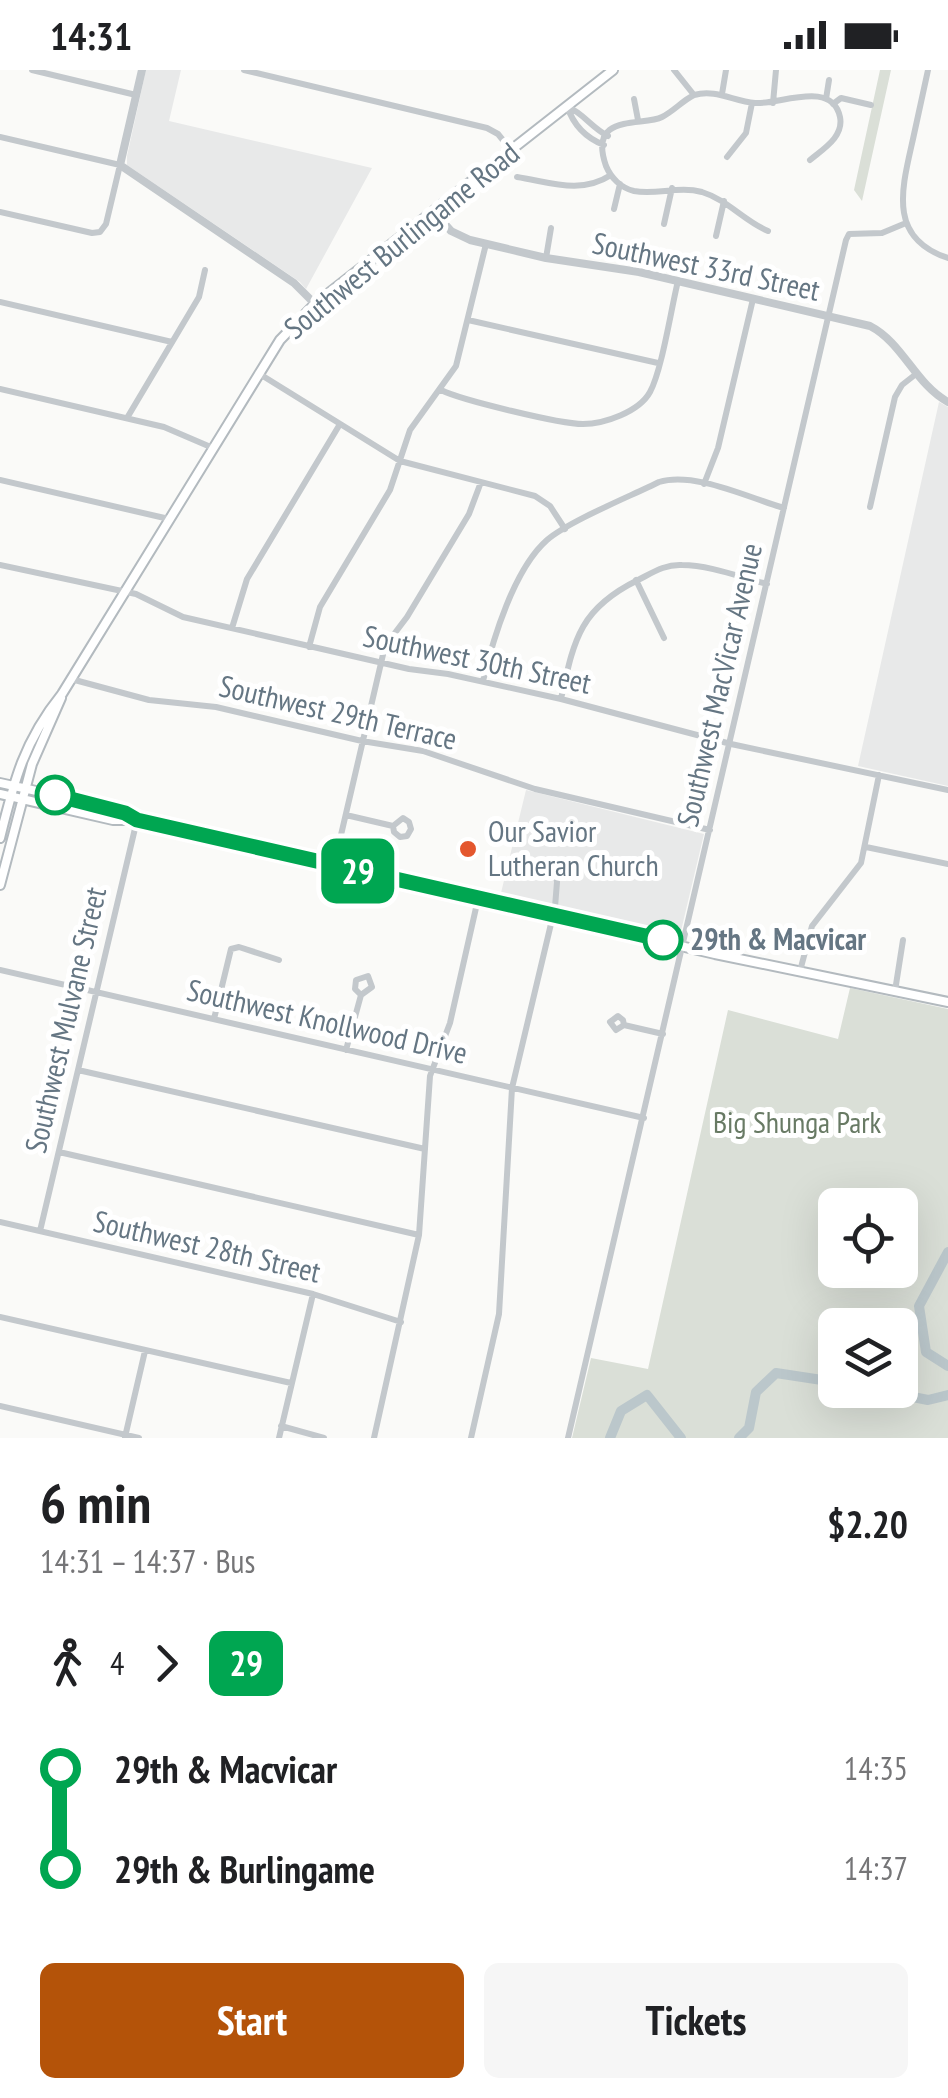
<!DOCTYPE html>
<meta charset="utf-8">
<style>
:root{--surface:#fff;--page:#f6f6f6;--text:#202124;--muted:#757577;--accent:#b45309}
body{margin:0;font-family:"PT Sans Narrow",sans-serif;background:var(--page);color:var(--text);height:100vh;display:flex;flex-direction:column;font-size:38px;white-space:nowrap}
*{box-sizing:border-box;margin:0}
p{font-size:32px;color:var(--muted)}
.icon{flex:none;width:55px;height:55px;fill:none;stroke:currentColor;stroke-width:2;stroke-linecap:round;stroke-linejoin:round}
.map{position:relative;height:1368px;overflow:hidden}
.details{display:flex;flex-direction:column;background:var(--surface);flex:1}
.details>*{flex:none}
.badge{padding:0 20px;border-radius:15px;font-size:35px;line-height:65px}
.fabs{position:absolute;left:818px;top:1118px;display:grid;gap:20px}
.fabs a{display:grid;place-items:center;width:100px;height:100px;border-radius:15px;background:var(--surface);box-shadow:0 10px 40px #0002;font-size:50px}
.map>.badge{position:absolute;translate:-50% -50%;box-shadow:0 0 0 5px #fff}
.legs{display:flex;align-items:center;gap:15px;height:110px;padding:0 40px;font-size:32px}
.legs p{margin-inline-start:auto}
.head{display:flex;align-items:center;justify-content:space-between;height:170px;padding:0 40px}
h1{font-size:55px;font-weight:700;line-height:75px}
.button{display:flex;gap:20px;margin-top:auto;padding:20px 40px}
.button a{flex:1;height:115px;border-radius:15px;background:var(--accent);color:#fff;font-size:40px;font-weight:700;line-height:115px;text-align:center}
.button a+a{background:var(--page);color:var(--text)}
ul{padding:0 40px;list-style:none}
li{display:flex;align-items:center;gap:35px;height:100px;font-size:38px}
li i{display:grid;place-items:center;width:15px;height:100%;margin:0 12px;background:currentColor}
li i::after{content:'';width:25px;height:25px;margin:-12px;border:8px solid;border-radius:50%;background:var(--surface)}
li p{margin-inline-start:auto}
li:first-child i{background:linear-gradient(#0000 50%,currentColor 0)}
li:last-child i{background:linear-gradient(currentColor 50%,#0000 0)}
.status{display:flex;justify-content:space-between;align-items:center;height:70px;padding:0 50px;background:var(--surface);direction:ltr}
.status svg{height:28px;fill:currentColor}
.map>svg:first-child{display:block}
.built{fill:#e8e9e9}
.green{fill:#dadfd7;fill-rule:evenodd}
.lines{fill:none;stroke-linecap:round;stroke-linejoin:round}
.river{stroke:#bbc7cb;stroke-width:10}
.secondary-casing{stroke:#b3babf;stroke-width:12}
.minor{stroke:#c3c8cc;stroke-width:6}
.tertiary{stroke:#c3c8cc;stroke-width:8}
.secondary{stroke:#fff;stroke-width:8}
.line-1-casing{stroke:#fff;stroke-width:22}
.line-1{stroke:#00a651;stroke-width:15}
.stop-1-dot{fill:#fff;stroke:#00a651;stroke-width:5}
.poi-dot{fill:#e4572e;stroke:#fff;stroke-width:4}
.labels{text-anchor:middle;stroke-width:10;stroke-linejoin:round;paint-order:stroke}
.street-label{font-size:30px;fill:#657683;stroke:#fff}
.poi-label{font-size:30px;fill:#657683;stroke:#fff;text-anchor:start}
.stop-label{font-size:30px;font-weight:bold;fill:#657683;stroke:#fff;text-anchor:start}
.park-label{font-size:30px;fill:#687a64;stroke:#fff}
</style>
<div class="status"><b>14:31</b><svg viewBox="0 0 49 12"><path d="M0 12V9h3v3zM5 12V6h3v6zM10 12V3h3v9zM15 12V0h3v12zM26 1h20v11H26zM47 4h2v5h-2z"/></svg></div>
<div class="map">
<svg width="948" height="1368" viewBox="0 0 948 1368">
<rect width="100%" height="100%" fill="#fafaf8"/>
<path class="built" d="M146,0H181L169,51L372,98L306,219L300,212L127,95V86Z
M939,332L948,337V716L858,696Z
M526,720L704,764L680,865L674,866L500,827Z"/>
<path class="green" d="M880,0H891L862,131L854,120Z
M850,918L948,939V1368H572L591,1288L648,1299L728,940L838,969ZM900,1135V1200H835V1135ZM900,1255V1320H835V1255Z"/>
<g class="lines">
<path class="river" d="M948,1182L919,1236L926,1282L948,1296
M878,1320L928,1330L948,1325
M610,1368L621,1341L647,1325L681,1368
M739,1368L749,1358L756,1322L776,1303L835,1312"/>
<g class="secondary-casing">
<path id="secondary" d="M0,713L95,734L133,747
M0,724L113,750H137L715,884L948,932
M0,768C14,711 24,671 62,624L280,270L315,234L613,0
M0,815L32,694L61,628"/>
</g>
<path class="minor" d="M32,0L136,25
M244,0L487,58L498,64L511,80
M674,0L694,25C716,19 733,31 755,33C779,35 832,9 840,47C844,67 823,79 810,90
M928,0C923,23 918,46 913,69C902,118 887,168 948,188
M722,24L726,0
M694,25C682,31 674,41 662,47C643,57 587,42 606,96C611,108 621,118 634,121C656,125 679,116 702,122C728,130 744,151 768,161
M634,29L638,50
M826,29L829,10
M773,33L776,0
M833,34L841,28L871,35
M567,36C573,54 586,68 604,75
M568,37C583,43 592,58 608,66
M0,67L120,95L106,154L100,162L92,163L0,142
M727,87L746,63L752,33
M517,107C550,112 580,125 611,105
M614,139L620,114
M664,154L672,118
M716,166L724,131
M546,188L551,158
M0,232L172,272
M468,250L658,293
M258,303L400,391L535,426L550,436L565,459
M0,319L164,357L213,378
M441,320C461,330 560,354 583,354C604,354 639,342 650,322C662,300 671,239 678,211
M127,348L199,227L205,200
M0,410L169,449
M704,414L718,378L753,229
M870,437L895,327L902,315L916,304
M0,495L136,524L183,547L409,599L448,604L561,629L731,674L948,720
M636,510L664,568
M232,558L247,509L340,354
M309,577L320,537L390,420L410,360L456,296L486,174
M71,609L149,630L216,637L362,671L423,681L535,719L710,760
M483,611C493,569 514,499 547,470C569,451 631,426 659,412C694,401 749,428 784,438
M561,629C574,570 579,539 638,510C652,503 665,494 682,495C709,495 740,507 767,514
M346,745L393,756L394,762L400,767L407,766L411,759L409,752L403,748L393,756
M866,777L948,794
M334,795L385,576L407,547L469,444L481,412
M0,900L644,1048
M800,901L812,856L861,793L879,705
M895,921L903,870
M214,949L231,879L239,877L279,890
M624,955L623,950L618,946L610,952L616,960L624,955L663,964
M346,980L361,925L372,917L368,906L356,910L355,919L361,925
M78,1000L425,1079
M59,1082L419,1165
M0,1152L313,1224L401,1252
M40,1161L137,750
M0,1247L291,1313
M0,1336L139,1368
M281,1356L324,1368
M125,1367L145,1281
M279,1368L313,1224
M374,1368L419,1165L430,1006L450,953L478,829
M471,1368L499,1244L512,1018L555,837L557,812L554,790
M568,1368L846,170L849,164L882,163L906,153"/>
<path class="tertiary" d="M142,0L120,95L294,213L315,234
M434,142L451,161L470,170L546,188L639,202L870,256C903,273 915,314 948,332"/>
<use href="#secondary" class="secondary"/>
</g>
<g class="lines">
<g class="line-1-casing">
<path id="line-1" d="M55,725L125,743L137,750L663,870"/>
</g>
<use href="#line-1" class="line-1"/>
</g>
<g class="stop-1-dot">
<circle cx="55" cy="725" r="18"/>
<circle cx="663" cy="870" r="18"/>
</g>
<circle class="poi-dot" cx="468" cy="779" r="10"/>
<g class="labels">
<g class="street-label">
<text transform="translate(402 171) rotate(-39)" y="10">Southwest Burlingame Road</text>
<text transform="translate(706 197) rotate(12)" y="10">Southwest 33rd Street</text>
<text transform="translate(477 590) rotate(12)" y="10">Southwest 30th Street</text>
<text transform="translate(720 615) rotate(-77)" y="10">Southwest MacVicar Avenue</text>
<text transform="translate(338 643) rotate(13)" y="10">Southwest 29th Terrace</text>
<text transform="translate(66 950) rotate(-77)" y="10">Southwest Mulvane Street</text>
<text transform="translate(327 952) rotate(13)" y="10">Southwest Knollwood Drive</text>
<text transform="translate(207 1177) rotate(13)" y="10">Southwest 28th Street</text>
</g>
<g class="poi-label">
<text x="488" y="772">Our Savior<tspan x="488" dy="34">Lutheran Church</tspan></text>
</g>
<g class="stop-label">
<text x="690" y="880">29th &amp; Macvicar</text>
</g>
<g class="park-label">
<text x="797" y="1063">Big Shunga Park</text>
</g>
</g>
</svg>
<div class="fabs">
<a><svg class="icon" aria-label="locate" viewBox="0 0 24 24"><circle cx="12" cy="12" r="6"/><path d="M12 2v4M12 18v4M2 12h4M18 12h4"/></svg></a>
<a><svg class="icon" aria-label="layers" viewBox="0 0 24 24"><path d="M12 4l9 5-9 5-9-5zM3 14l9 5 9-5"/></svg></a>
</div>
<b class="badge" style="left:358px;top:801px;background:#00a651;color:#fff">29</b>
</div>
<section class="details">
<div class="head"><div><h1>6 min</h1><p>14:31 – 14:37 · Bus</p></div><b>$2.20</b></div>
<div class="legs"><svg class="icon" aria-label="walk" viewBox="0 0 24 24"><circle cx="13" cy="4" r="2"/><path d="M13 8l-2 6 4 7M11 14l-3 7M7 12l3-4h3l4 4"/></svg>4<svg class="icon" aria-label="forward" viewBox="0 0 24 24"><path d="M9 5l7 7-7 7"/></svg><b class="badge" style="background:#00a651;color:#fff">29</b></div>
<ul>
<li><i style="color:#00a651"></i><b>29th &amp; Macvicar</b><p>14:35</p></li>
<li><i style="color:#00a651"></i><b>29th &amp; Burlingame</b><p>14:37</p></li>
</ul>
<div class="button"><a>Start</a><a>Tickets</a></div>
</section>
